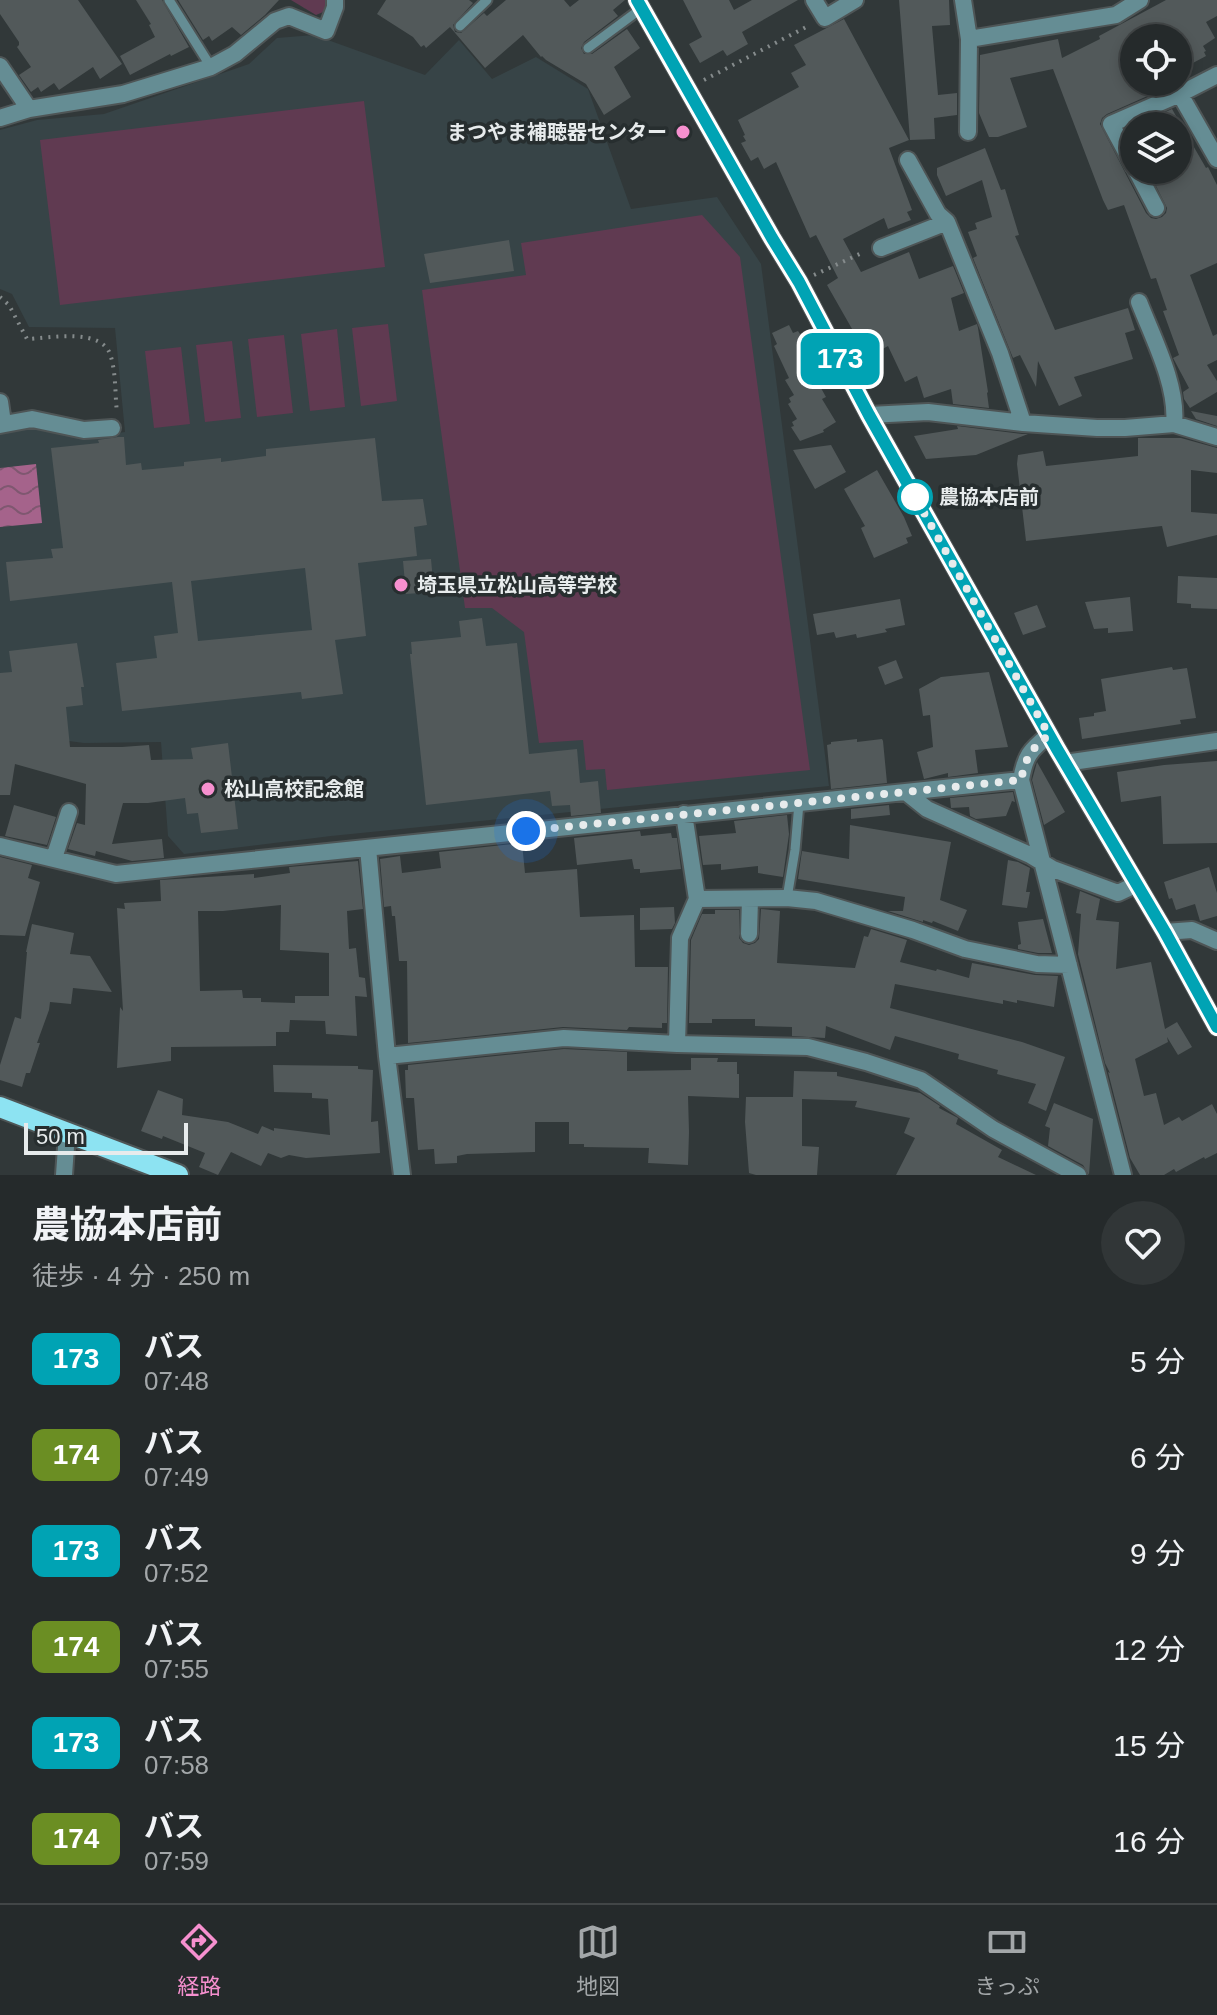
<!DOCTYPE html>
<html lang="ja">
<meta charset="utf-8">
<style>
:root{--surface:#252a2b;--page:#313637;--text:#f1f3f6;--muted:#a3a7a9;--line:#424647;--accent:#f690cf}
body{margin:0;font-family:Arial,"Noto Sans JP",sans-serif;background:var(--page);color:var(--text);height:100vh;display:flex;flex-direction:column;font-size:30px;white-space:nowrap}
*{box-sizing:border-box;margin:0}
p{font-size:26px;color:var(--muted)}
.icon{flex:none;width:44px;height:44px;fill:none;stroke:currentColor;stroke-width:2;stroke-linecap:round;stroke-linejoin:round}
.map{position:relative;height:1175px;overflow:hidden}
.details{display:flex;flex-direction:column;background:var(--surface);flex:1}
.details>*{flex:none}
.badge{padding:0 16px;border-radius:12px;font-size:28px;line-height:52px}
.controls{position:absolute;left:1120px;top:24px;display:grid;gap:16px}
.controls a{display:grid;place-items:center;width:72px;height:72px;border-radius:50%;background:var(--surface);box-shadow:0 4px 12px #0003,0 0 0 2px var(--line);font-size:40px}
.scale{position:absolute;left:24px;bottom:20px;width:164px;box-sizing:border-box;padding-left:8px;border:4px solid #e7ebec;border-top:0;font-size:22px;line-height:28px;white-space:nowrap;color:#e7ebec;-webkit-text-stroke:6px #272e2f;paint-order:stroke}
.you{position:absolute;width:40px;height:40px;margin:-20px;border:6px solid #fff;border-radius:50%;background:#1a73e8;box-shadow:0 0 0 12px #1a73e833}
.map>.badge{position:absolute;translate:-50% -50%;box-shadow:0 0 0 4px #fff}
.round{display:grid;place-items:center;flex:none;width:84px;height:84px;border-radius:42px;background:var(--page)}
.head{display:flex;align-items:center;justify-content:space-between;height:136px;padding:0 32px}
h1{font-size:38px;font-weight:700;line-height:60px}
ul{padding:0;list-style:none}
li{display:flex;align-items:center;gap:24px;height:96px;padding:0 32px}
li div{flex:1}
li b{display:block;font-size:30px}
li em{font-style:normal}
li .badge{min-width:88px;font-weight:700;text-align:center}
.menu{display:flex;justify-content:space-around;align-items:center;height:112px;border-top:2px solid var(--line);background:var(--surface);font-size:22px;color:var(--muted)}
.menu a{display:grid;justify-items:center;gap:4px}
.menu .active{color:var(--accent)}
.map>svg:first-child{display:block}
.built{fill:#374447}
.grass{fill:url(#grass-tufts)}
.garden{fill:#603a51}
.water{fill:url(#water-waves)}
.building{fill:#52595a;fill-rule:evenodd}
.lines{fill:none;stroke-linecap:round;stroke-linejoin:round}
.service-casing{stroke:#4e5556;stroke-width:13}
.minor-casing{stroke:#4e5556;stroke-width:20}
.tertiary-casing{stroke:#4e5556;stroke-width:20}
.secondary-casing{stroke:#4e5556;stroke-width:20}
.primary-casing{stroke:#4e5556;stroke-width:24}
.path{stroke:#858b8c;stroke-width:4;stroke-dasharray:2 6;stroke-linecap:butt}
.service{stroke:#658d94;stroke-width:9}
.minor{stroke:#658d94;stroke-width:16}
.tertiary{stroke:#658d94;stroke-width:16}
.secondary{stroke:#7cbec9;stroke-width:16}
.primary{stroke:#8de3f2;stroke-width:20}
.line-casing{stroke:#fff;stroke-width:18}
.line{stroke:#00a3b4;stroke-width:12}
.walk{stroke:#e7ebec;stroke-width:8;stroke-dasharray:0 14.4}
.poi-dot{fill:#f690cf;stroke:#272e2f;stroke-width:3}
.stop-dot{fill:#fff;stroke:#00a3b4;stroke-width:4}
.labels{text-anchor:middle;stroke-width:7;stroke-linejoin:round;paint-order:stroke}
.poi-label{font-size:20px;font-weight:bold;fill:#e7ebec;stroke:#272e2f;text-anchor:start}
.stop-label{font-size:20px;font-weight:bold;fill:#e7ebec;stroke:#272e2f;text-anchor:start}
</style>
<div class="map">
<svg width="1217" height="1175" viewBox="0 0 1217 1175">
<defs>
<pattern id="grass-tufts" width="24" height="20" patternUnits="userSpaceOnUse" patternTransform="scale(2)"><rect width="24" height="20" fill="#603a51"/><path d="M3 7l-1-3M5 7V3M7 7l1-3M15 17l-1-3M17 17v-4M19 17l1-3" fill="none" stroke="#77576a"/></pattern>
<pattern id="water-waves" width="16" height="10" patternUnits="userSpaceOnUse" patternTransform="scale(2)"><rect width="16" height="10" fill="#a5638b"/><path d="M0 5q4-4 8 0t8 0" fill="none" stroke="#7f5770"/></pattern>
</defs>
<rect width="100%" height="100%" fill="#313839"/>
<path class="built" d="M314,35L425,75L459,40L492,79L536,57L588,89L631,209L717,197L761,264L829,786L331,836L184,854L168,836L161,742L84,743L0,732V434L28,427L80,438L125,432L115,328L29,327L12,294L0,289V130L37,120L104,114L249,64L277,38Z"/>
<path class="grass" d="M291,0H329C329,9 324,12 316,15Z"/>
<path class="garden" d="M364,101L385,267L60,305L40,140Z
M702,215L740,257L810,770L607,790L605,769L586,770L583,740L539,743L524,632L492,608H465L422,290L526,275L521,243Z
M388,324L397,401L361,406L352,328Z
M337,329L345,407L310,411L301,334Z
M284,335L293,413L257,417L248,339Z
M232,341L241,418L205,422L196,345Z
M181,347L190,424L154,428L145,351Z"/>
<path class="water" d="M36,464L42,523L0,527V468Z"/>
<path class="building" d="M0,0H78L122,64L100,79L93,67L59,90L54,83L41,92L38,87L31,92L19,75L31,67L17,47L19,45V42L0,14Z
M136,0H162L189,47L171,56L170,54L130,75L120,56L155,37L149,25L151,24Z
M178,0H279L265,15L241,35L232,27L212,41L209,36L203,40Z
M386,0H469L473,3L453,25L455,32L461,33L484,13L487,16L506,0H564L570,7L579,0H625L613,10L618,16L584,42L581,48L584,54H592L627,29L640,48L614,67L631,97L604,115L586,84L546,60L542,56L541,57L523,35L485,68L450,27L426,48L424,45L421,47L413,37L377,14Z
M683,0H729L734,10L752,0H798L742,32L748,44L727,56L723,50L700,63L689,44L702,37Z
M899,0H949L950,25L932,26L938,95L957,93V115L934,118L935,139L910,140Z
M1166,0H1217V16L1206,22L1215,38L1203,46L1206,51L1204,52L1206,56L1178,71V38H1134V82H1157L1161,90L1107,114L1102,118L1100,124L1146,213L1151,218L1156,219L1162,217L1166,213L1167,208L1148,170H1178V126H1134L1172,109L1206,168L1208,167L1217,185V263L1190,275L1213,336L1217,334V360L1207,365L1217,381V392L1190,408L1184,399L1183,392L1189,388L1173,358L1179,355L1163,311L1167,310L1156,278L1151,279L1124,205L1108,210L1103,200L1053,69L1010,78L1027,127L998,137H989L979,113L980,55L1058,39L1062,58L1100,39L1099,36Z
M844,19L909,140L889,148L912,210L907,212L911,220L888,229L884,218L843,239L861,272L909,252L919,279L953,266L964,293L951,298L959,331L977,324L978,328L988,392L987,393L989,408L953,404L951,389L924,398L917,376L905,382L888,346L868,357L827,285L838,278L816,235L810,238L776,162L764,169L758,157L751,161L741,143L746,141L743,136L745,135L738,120L799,87L791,73L806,65L794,45Z
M985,148L1001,190L1005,189L1019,235L1015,236L1055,330L1128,308L1135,330L1125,333L1133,359L1074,377L1082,396L1059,406L1038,361L1036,387L1020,355L1013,358L973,258L977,256L968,232L977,229L975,223L992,217L982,180L946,196L937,175V168Z
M509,240L514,271L430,283L424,254Z
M789,325L793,333L798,331L800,334L803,333L826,376L817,381L826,397L822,399L836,422L823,430L824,432L800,441L791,427L794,426L792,422L797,419L788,404L791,402L789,398L794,395L785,380L789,378L774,346L777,344L772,333Z
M1191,411L1217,416V426L1196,419Z
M957,426L1022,434H1028L976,455L926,459L914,436L958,429Z
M118,437H124L126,465L141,463L142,470L184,466V462L221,458V462L266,456V449L375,438L382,501L423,499L427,525L414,527L417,556L358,563L366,636L335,640L343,694L302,699L301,692L122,711L116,663L157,658L154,636L178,633L172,582L10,601L6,562L53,558L51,549L63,548L51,448L99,443L98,440ZM305,568L312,630L198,641L191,581Z
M1138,438H1181L1217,448V473L1191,470V512L1217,514V535L1167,547L1162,526L1026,541L1017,464L1018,455L1043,451L1046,466L1138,456Z
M831,445L846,472L815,489L793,450Z
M877,470L904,517L912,536L906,538L908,543L874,558L861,528L865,526L844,489Z
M431,559L434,592L406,594L403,561Z
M1178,576L1217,578V609L1191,608V604L1177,603Z
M1130,597L1133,631L1108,633V628L1094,629L1085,602Z
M900,599L905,625L885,629L887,632L857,638L856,634L836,638L834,632L817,635L813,614Z
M1037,605L1046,627L1023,635L1014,613Z
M482,618L486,646L517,643L529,754L577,749L580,783L598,781L601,813L571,816L570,805L552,806L550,791L426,805L410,654H412L411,642L461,637L459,621Z
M77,643L84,687H81L83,705L66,707L70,747H122L149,745L151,760L193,759L191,748L228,743L238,829L201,833L198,813L187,814L185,798L148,803H123L112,844L162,839L164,858L132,861L96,851L95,856L68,849L77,823L85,825L86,784L15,764L10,795H0V673L12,672L9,651Z
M896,660L903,678L885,685L878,667Z
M1172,667L1173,670L1187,668L1196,718L1180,720L1181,724L1082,739L1079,718L1094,716V713L1106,711L1101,679Z
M989,672L1008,747L975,750L978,773L948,777V773L924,779L917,752L933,747L930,715L923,716L919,689L941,677Z
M857,739V742L882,739L883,741L887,783L831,789L827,745L831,744V742Z
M1217,761V843L1163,844L1161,796L1121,802L1117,772L1164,765Z
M1037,762L1065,812L1044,825L1032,780Z
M1013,792L1015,802L1012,801L1006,816L976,819L970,816L969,807L951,808L950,798Z
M14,805L56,817L47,845L5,836Z
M889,805L890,815L851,819V809Z
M787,815L789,834L783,877L758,873V866L721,870V864L703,865L699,836L736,833L734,821Z
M850,825L951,842L940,900L967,910L958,931L933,921L932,923L923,920V922L888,911H903L905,897L798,879L802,851L849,859Z
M640,831L641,836L671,833L672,838H677L681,869L640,873V869H634L632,859L577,865L574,838Z
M522,843L525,873L577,869L580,917L634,915L635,967H668L667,1023H662V1028L629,1027L627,1030L563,1027L408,1043L407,961H399L395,916H392L391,906L384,907L380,859L400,856L402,873L441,868L439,852Z
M0,857L32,865L28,878L40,882L25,936L0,935Z
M1008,860L1018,862L1030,868L1026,892H1030L1027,908L1002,905Z
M358,861L363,909L347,911L349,949L356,948L359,977L365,978L367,997L355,996L357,1036L326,1034L325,1021L290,1020L289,1032H276V1046L171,1047V1061L117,1068L120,1007L123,1011L117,908L125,909L124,903L161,901L160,880L254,874V878L290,873L289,867ZM281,905L280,950L329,953V996H295V1003L261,1002V998H243L242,990L200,991L198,911H223Z
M1209,867L1217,893V916L1200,921L1195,904L1176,910L1172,898L1169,899L1164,882Z
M1080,891L1100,899L1096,920L1119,922L1116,969L1151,962L1165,1029L1177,1022L1192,1047L1178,1055L1167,1037L1168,1042L1135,1059L1144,1096L1156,1093L1164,1125L1179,1117L1182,1121L1212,1104L1217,1114V1153L1205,1159L1204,1157L1176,1172L1174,1169L1164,1175H1140L1130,1158L1108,1072L1110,1073L1105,1063L1078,954L1081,914L1076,913Z
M674,907L675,923L672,929L640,930V908Z
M761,909L780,911L777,963L855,968L864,936L868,937L871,929L907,940L900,962L936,971L937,969L969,978L972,963L1035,975L1058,976L1054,1007L1017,1000V1003L1003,1000V1004L895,984L890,1008L1022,1042L1065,1057L1046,1111L1028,1103L1036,1084L997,1074L998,1070L958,1059L959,1054L895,1036L890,1050L826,1026L825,1038L792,1036V1027L755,1026V1019H712V1023H689L691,940L702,914H715V910H739V938L743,943L749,945L755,943L759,939Z
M1043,919L1052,953H1038L1018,949V945L1021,944L1018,922Z
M32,924L74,933L70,954L90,956L112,992L73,988L71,1004L50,1002L49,1010L37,1043H40L30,1073H26L22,1087L0,1080V1065L15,1017L21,1019L27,952H26Z
M564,1049L627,1052V1071L691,1070V1058H718L717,1062H737V1074H739V1098L688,1096L689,1132L688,1165L648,1163L649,1148L584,1147V1144H569V1122H535V1152L467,1154L457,1156V1163L435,1164L434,1149L418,1150L414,1098H406L405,1070H408V1065Z
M273,1065L358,1066V1069L373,1070L371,1122L378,1121L380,1153L306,1158L289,1155L281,1158L268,1153L261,1166L231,1152L218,1175L199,1167L205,1153L163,1136L162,1139L141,1131L158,1090L183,1099L182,1115L228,1122L258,1134L262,1126L274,1131V1128L330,1135L328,1099L312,1098V1093L274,1092Z
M794,1071L837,1072V1076L920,1093L940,1106L939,1108L958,1118L956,1124L1002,1150L998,1157L1036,1175H896L915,1138L904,1133L910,1118L855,1107L857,1101L802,1099V1146L819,1147L817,1175H756L749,1173L745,1122L746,1097H793Z
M1054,1103L1093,1119L1089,1175L1083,1165L1048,1146L1050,1128L1045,1126Z"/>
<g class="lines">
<g class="service-casing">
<path id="service" d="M169,0L211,67
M460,26L487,0
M588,48L642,8
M787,898L795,850L799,803"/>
</g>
<g class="minor-casing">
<path id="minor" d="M814,0L825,18L855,0
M963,0L969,39L968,132
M969,39L1116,15L1140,0
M0,66L29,109
M1173,82L1217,159
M0,118L29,109L123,94L211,67L235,54L275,21L289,16L326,31L335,7V0
M908,160L938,214L947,222
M1134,167L1111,124L1180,94L1217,75
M1136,170L1156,208
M881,248L947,222L1000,353L1023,423
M1139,302C1153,338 1178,386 1174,424
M0,402L3,423
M869,415L928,412L1023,423L1097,428H1125L1174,424L1217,437
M0,425L32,419L84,430L112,428
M1049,735C1030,750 1025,756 1021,780L1123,1175
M907,793L927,809L1030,855L1053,869L1118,893L1137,884
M0,846L116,874L1021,780
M368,848L387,1056L402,1175
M54,858L69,812
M697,899L787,898L816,901L913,930L965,949L1037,964L1069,965
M1165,932L1192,930L1217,941
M749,934L750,899
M677,1044L680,938L697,899L684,814
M387,1056L564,1038L677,1044L808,1047L866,1062L921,1080L993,1129L1078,1175
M64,1175L67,1133"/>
</g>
<g class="tertiary-casing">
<path id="tertiary" d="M1065,763L1217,741"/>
</g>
<g class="secondary-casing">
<path id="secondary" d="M637,0L772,238L799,282L869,415L1065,763L1165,932L1217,1027"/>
</g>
<g class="primary-casing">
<path id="primary" d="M0,1107L178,1175"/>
</g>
<path class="path" d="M704,80L810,25
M814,275L864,252
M0,297L9,305L27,339C50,338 104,327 111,357C116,374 115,395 117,413"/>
<use href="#service" class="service"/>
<use href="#minor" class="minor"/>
<use href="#tertiary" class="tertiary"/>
<use href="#secondary" class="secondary"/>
<use href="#primary" class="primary"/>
</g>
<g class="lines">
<g class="line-casing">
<path id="line" d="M637,0L772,238L799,282L869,415L1057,749L1165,932L1217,1027"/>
</g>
<use href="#line" class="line"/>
<path class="walk" d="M526,831L1021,780C1026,757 1030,750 1049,735L914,495L915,497"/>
</g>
<g class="poi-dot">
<circle cx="683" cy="132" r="8"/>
<circle cx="401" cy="585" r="8"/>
<circle cx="208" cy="789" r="8"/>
</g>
<circle class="stop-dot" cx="915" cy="497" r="16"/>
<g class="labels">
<g class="poi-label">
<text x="667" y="139" text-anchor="end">まつやま補聴器センター</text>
<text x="417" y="592">埼玉県立松山高等学校</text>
<text x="224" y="796">松山高校記念館</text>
</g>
<g class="stop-label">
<text x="939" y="504">農協本店前</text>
</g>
</g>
</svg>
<div class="controls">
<a><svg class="icon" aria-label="locate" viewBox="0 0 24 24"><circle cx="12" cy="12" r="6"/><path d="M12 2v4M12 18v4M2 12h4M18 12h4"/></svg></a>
<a><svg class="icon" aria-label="layers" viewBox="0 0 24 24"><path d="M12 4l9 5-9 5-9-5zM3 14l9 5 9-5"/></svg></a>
</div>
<div class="scale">50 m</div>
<div class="you" style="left:526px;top:831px"></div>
<b class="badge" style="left:840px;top:359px;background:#00a3b4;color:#fff">173</b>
</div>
<section class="details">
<div class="head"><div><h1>農協本店前</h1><p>徒歩 · 4 分 · 250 m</p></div><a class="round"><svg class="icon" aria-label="heart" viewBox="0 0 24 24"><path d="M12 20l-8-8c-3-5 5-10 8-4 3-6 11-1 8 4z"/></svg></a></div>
<ul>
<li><span class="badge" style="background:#00a3b4;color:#fff">173</span><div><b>バス</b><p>07:48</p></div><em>5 分</em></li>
<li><span class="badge" style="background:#6b8e23;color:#fff">174</span><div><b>バス</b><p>07:49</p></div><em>6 分</em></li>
<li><span class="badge" style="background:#00a3b4;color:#fff">173</span><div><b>バス</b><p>07:52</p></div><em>9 分</em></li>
<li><span class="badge" style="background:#6b8e23;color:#fff">174</span><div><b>バス</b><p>07:55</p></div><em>12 分</em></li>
<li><span class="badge" style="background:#00a3b4;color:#fff">173</span><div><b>バス</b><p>07:58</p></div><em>15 分</em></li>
<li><span class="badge" style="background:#6b8e23;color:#fff">174</span><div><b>バス</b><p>07:59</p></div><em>16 分</em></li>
</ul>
</section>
<nav class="menu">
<a class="active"><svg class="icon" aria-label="directions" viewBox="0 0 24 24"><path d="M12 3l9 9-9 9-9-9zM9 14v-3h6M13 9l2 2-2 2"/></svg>経路</a>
<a><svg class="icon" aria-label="map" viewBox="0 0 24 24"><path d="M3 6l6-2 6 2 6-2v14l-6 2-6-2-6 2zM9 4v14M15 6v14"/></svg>地図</a>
<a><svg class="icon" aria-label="tickets" viewBox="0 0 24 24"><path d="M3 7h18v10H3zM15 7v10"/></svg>きっぷ</a>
</nav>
